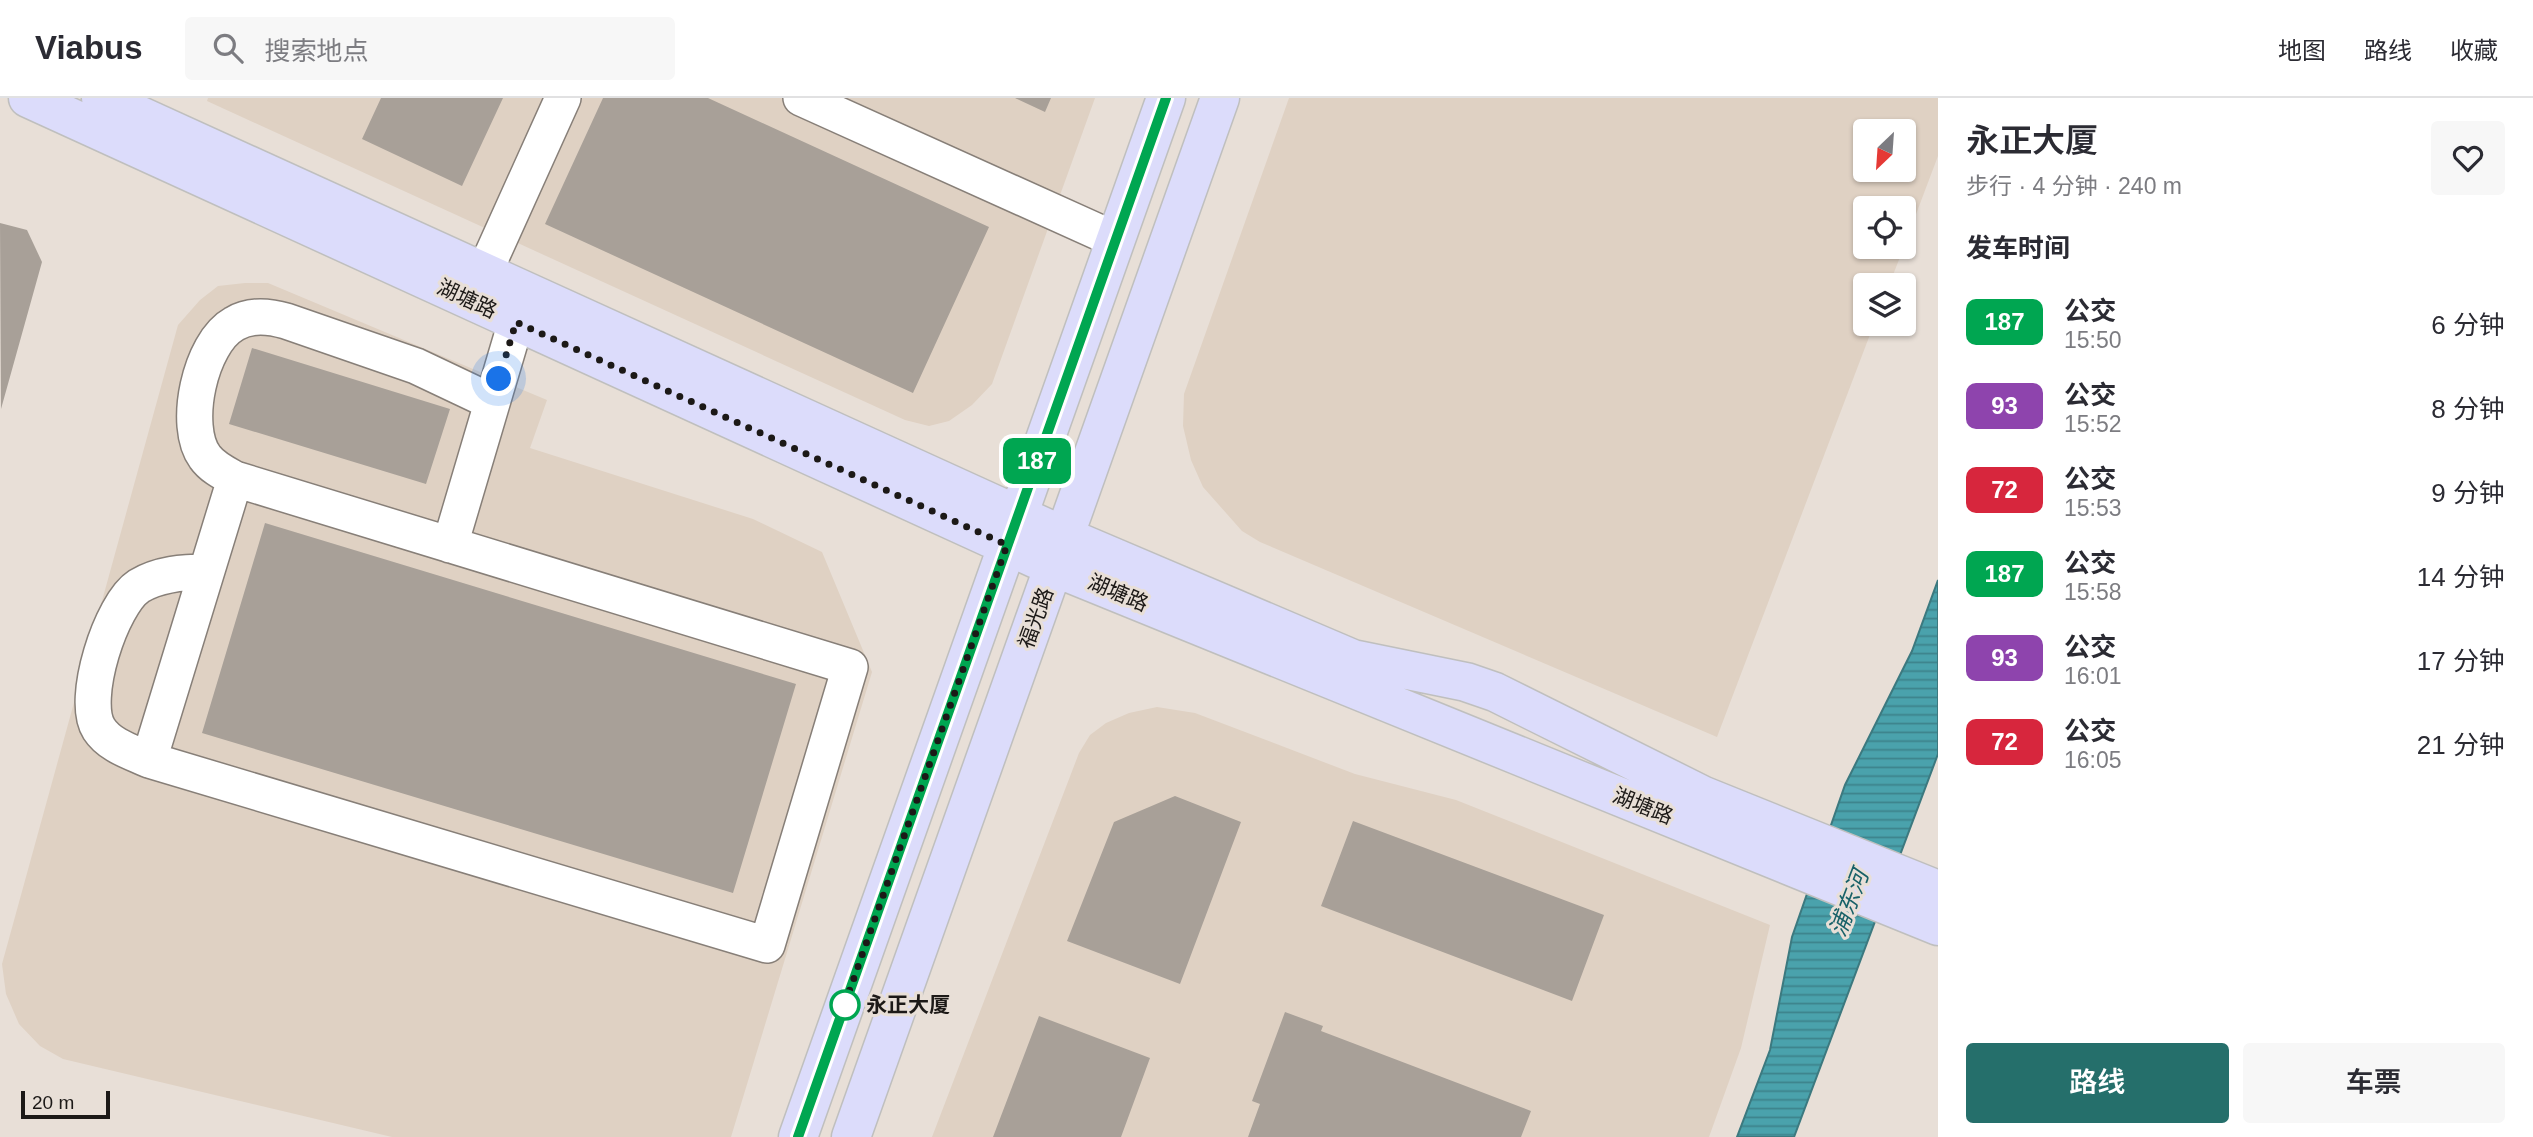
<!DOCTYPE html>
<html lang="zh">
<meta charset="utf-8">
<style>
:root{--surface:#fff;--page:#f7f7f7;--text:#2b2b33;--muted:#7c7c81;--line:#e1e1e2;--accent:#256f6b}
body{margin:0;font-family:Arial,"Noto Sans SC",sans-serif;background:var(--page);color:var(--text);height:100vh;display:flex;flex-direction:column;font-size:26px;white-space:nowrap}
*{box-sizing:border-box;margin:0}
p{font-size:23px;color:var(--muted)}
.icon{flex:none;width:38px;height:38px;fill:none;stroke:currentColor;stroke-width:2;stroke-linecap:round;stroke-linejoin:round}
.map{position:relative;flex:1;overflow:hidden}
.drawer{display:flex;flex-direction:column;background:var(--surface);width:595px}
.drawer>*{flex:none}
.badge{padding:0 14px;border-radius:10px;font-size:24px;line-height:46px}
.needle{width:46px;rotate:205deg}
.fabs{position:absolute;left:1853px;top:21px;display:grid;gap:14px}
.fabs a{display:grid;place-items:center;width:63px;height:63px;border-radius:7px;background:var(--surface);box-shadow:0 2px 5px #0004;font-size:35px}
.scale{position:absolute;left:21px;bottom:18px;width:89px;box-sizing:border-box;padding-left:7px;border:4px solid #1c1917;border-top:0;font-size:19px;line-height:24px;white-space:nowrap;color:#1c1917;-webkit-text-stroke:5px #e8dfd7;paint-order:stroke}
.you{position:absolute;width:35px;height:35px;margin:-18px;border:5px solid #fff;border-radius:50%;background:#1a73e8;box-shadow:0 0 0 10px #1a73e833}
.map>.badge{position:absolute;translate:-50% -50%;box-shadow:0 0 0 4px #fff}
h2{padding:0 28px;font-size:26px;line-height:63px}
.round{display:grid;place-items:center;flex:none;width:74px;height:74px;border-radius:7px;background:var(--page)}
.headline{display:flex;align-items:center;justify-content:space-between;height:119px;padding:0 28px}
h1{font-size:33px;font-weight:600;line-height:52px}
.button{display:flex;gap:14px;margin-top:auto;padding:14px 28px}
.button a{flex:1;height:80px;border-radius:7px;background:var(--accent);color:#fff;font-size:28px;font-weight:600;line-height:80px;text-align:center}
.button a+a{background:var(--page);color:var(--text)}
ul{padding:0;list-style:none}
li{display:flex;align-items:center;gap:21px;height:84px;padding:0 28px}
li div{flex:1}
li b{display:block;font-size:26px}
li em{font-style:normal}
li .badge{min-width:77px;font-weight:700;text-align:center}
header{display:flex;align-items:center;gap:42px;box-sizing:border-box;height:98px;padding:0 35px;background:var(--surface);border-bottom:2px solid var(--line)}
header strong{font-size:33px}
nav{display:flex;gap:38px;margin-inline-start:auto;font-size:24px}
.search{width:490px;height:63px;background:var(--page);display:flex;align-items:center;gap:18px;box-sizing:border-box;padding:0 24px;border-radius:7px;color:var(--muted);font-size:26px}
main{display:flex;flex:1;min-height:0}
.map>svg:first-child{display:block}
.built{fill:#dfd1c3;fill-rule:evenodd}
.water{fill:url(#water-rules);stroke:#3c797f;stroke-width:2}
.building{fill:#a8a098}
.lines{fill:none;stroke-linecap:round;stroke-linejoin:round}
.minor-casing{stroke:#877f78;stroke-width:38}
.major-casing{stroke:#bfbfbe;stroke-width:41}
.minor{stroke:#fff;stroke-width:35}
.major{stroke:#dcdcfb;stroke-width:38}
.line-casing{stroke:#fff;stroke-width:16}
.line{stroke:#00a651;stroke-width:10}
.walk{stroke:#1c1917;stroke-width:7;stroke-dasharray:0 12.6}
.stop-dot{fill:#fff;stroke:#00a651;stroke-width:3.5}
.labels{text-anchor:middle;stroke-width:6;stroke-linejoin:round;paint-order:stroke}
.street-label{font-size:21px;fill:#1c1917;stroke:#e8dfd7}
.stop-label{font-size:21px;font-weight:bold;fill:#1c1917;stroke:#e8dfd7;text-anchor:start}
.water-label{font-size:23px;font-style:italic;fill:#186168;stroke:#e8dfd7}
</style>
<header>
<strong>Viabus</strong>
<div class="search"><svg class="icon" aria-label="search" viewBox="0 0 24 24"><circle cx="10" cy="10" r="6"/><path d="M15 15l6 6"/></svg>搜索地点</div>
<nav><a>地图</a><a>路线</a><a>收藏</a></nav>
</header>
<main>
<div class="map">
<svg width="1938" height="1039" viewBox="0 0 1938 1039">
<defs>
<pattern id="water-rules" width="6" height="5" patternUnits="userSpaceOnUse" patternTransform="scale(1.75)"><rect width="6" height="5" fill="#4aa2ac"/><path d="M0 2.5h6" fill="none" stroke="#3d838b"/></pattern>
</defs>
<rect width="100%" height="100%" fill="#e8dfd7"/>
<path class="built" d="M208,0H1095L992,286L972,307L949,323L929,328L905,322L207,3Z
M1289,0H1938V58L1904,148V110H1866V149H1904L1889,187H1866V226H1874L1717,639L1260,444L1242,433L1203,389L1191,362L1183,328L1184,296ZM1866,33H1904V72H1866Z
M245,185H268L547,302L530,350L753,421L822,454L872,574L731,1039H392L63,961L40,948L19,926L6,896L2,866L178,227L200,202L218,188Z
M1157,609L1195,615L1355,676L1456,702L1770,827L1741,950L1709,1039H932L1079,655L1090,637L1106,625L1129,615Z"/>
<path class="water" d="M1938,482V656L1794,1039H1737L1770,952L1792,839L1845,687L1912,553Z"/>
<path class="building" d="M381,0H503L462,88L362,41Z
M603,0H708L989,129L913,295L545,126Z
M1015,0H1051L1045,14Z
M0,125L27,132L42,164L1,311Z
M252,250L450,311L426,386L229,326Z
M265,425L796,586L733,795L202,635Z
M1175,698L1241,724L1180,886L1067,843L1114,724Z
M1353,723L1604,817L1572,903L1321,808Z
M1285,914L1323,928L1321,933L1531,1013L1521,1039H1248L1260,1006L1252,1003Z
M1039,918L1150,960L1121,1039H993Z"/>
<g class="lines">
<g class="minor-casing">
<path id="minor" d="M801,0L1116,142
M484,175L563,0
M235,381L850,569L767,847L149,662Z
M235,381C224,375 212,369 205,359C182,328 200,245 234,226C250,216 269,218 286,223L416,268L492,304
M450,447L516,224
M149,662C132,654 110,648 99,631C80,602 111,506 139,488C159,476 183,474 206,474"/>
</g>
<g class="major-casing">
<path id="major" d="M28,0L1054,469L1938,828
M101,0L1066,439L1353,561L1466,584L1495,594L1704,698L1938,792
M798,1039L1166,0
M851,1039L1220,0"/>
</g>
<use href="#minor" class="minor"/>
<use href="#major" class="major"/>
</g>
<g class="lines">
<g class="line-casing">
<path id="line" d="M798,1039L1166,0"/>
</g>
<use href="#line" class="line"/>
<path class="walk" d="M499,281L516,224L1007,447L843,911L845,907"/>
</g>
<circle class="stop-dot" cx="845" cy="907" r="14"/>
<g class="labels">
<g class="street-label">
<text transform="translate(467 201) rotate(25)" y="7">湖塘路</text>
<text transform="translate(1118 495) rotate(23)" y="7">湖塘路</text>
<text transform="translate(1036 520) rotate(-70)" y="7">福光路</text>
<text transform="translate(1643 708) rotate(22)" y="7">湖塘路</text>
</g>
<g class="stop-label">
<text x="866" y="914">永正大厦</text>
</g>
<g class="water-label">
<text transform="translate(1849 805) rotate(-69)" y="8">浦东河</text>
</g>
</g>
</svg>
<div class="fabs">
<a><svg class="needle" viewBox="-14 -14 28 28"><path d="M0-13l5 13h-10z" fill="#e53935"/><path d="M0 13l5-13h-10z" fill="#7c7c81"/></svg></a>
<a><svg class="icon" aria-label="locate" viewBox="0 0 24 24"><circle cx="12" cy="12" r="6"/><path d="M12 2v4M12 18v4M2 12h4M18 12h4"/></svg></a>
<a><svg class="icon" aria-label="layers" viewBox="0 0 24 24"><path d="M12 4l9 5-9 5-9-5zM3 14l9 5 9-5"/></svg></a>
</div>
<div class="scale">20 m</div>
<div class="you" style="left:499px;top:281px"></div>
<b class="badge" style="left:1037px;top:363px;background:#00a651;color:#fff">187</b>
</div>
<section class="drawer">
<div class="headline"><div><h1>永正大厦</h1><p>步行 · 4 分钟 · 240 m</p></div><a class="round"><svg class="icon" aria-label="heart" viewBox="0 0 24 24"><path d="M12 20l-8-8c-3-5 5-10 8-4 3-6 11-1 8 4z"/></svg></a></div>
<h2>发车时间</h2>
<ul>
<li><span class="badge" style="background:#00a651;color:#fff">187</span><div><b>公交</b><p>15:50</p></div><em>6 分钟</em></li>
<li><span class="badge" style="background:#8e44ad;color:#fff">93</span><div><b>公交</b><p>15:52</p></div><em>8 分钟</em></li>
<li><span class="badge" style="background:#d7263d;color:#fff">72</span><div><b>公交</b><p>15:53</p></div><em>9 分钟</em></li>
<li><span class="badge" style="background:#00a651;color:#fff">187</span><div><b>公交</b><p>15:58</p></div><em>14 分钟</em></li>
<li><span class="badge" style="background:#8e44ad;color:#fff">93</span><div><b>公交</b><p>16:01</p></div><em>17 分钟</em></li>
<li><span class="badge" style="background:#d7263d;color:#fff">72</span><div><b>公交</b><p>16:05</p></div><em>21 分钟</em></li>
</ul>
<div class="button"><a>路线</a><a>车票</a></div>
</section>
</main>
